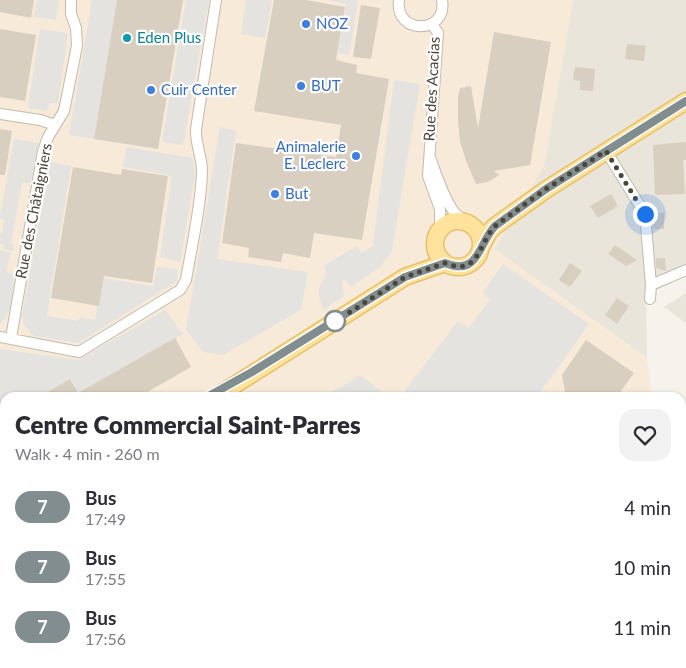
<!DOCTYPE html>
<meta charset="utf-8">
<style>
:root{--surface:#fff;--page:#f2f2f3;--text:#2b2b33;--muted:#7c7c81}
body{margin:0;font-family:Lato,sans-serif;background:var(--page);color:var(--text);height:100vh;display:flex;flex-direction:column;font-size:19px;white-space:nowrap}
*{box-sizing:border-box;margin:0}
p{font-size:16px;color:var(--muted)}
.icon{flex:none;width:28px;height:28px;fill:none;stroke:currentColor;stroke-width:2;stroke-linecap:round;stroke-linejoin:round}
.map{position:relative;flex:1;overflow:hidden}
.side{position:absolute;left:0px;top:392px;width:686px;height:276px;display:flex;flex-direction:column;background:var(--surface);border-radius:15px 15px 0 0;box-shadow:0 1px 4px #0004}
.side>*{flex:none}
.badge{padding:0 10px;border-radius:16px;font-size:18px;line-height:32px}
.you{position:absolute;width:25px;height:25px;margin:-12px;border:4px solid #fff;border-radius:50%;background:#1a73e8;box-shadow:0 0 0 8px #1a73e833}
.map>.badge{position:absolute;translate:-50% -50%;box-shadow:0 0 0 2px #fff}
.round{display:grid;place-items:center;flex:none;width:52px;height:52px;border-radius:15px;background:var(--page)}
.summary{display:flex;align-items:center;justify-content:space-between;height:85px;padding:0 15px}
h1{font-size:24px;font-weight:800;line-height:38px}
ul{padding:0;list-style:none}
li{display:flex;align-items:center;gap:15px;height:60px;padding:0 15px}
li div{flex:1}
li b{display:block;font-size:19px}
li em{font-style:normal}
li .badge{min-width:55px;font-weight:700;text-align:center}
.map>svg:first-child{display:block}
.residential{fill:#eae5da}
.commercial{fill:#f7ead8}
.parking{fill:#e5e3e0}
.building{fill:#d8cfc1}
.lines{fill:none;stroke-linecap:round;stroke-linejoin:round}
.street-casing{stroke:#c2bbae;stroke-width:12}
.secondary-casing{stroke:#d6c79b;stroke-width:18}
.primary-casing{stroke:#e6c16a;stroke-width:19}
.street{stroke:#fff;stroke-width:10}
.secondary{stroke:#fff3cd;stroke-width:15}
.primary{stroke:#ffe39c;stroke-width:16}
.line-casing{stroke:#fff;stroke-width:11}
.line{stroke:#818d8f;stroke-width:8}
.walk{stroke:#4b4439;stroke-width:5;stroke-dasharray:0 9}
.shop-dot{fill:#3f7fe0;stroke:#fff;stroke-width:2}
.culture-dot{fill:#0f9aa8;stroke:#fff;stroke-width:2}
.stop-dot{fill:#fff;stroke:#818d8f;stroke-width:2.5}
.labels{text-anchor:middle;stroke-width:4.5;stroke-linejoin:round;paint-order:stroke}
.shop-label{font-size:15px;fill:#366cbe;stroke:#fff;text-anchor:start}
.culture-label{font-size:15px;fill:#0d838f;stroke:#fff;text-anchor:start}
.street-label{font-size:15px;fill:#4b4439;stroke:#fff}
</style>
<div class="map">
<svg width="686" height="668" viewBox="0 0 686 668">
<rect width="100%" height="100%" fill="#f6f3ec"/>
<path class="residential" d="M573,0H686V276L646,295L647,358L494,249L544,166Z
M686,293V323L664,307Z"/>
<path class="commercial" d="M0,0H573L544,166L495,249L647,358L652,397L5,398V664H600L599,668H0Z"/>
<path class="parking" d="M37,0H59L56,20L34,17Z
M92,0H117L94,139L69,135Z
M186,0H209L183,145L162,142Z
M246,0H272L265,38L241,34Z
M327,0H358L349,55L338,53L346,4Z
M40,29L68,33L58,103H50L47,111L28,108Z
M394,80L420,84L392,250L389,256L380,267L352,286L349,285L345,279L342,281L344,296L323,310L319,297V288L327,273L323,266L357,246L362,253L373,246Z
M220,127L236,131L217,259L308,272L301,310L223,355L203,352L186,330Z
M14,139L38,143L31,183H22L11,244L14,245L13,251L3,249L4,245L0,244V233H2L4,220L0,219V216Z
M126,147L193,158L195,175L180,262L160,257L172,176L123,167Z
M50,162L71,166L47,316L78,321L79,317L95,320L102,278L153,286L157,267L178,269L177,281L78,343L34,336L25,326L22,316Z
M0,250L11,253L6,272L14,274L11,307L4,320L0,323Z
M503,264L589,324L537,397H400L458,321L469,328L490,299L483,292Z
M165,310L183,334L78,393L70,379L37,397L5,398V438L0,436V349L78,360Z
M360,375L389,397H321L346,384Z
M81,664H223L220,668H78Z"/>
<path class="building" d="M0,0H34L31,18L0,12Z
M117,0H183L158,149L94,139Z
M274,0H306L345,7L336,60L357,65L356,73L389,79L362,240L314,233L310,258L283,253L281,262L248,257L249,248L222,243L236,143L336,157L341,125L254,111Z
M361,5L380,8L371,59L353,57Z
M0,29L36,35L25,101L0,97Z
M494,32L551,42L530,165L494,171L499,175L488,182L476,184L466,161L460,141L458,122V97L460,88L471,86L478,128Z
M627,44L646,46L644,61L625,59Z
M575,67L595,69L593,91L580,90V81L573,80Z
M0,129L12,131L5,175H0Z
M686,142V160H683L685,194L655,195L653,145Z
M73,167L121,175L122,169L168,176L152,283L104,276L99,306L51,298Z
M611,194L618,206L598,218L590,206Z
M652,213H664V229H653Z
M615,245L637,260L626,266L608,254Z
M656,258H665L666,271L656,268Z
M570,263L582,271L570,287L559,280Z
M617,298L629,306L617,324L605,315Z
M175,338L191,367L137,398H37L70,379L78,393Z
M586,340L634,373L616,398H566L562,375Z"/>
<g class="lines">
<g class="street-casing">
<path id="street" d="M399,0C394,35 448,35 442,0
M432,24L438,33L428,176L440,209V229
M0,114L40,120L55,125
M606,151L645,214L651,285L650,299
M431,160C436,174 446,205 457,215C460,218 464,220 467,222
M651,285L686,270
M0,337L79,352L180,290L186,280C192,244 201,207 202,171C202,157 195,143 196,129L216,0
M11,338L43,151L48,137L64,111L75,56L77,45L76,28L71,14V0"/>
</g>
<g class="secondary-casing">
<path id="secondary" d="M0,630L5,642V653
M5,668V664
M20,668L21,664"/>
</g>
<g class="primary-casing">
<path id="primary" d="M435 244a23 23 0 1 1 46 0a23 23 0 1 1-46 0Z
M482,245L489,232L495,226L547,189L686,101
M214,398L405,277L445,263
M0,510L5,514
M0,585L5,581"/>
</g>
<use href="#street" class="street"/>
<use href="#secondary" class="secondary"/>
<use href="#primary" class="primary"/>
</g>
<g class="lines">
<g class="line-casing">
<path id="line" d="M205,398L252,372L405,277L445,263C479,277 478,244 495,226L546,189L686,101"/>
</g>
<use href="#line" class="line"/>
<path class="walk" d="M335,321L331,324L405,277L445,263C479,277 478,244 495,226L546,189L606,151L645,214"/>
</g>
<g class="shop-dot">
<circle cx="306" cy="24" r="5"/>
<circle cx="301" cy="86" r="5"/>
<circle cx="151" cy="90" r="5"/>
<circle cx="356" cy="156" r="5"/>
<circle cx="275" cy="194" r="5"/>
</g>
<circle class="culture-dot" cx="127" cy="38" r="5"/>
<circle class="stop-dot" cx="335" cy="321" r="10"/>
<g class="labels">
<g class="shop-label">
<text x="316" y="29">NOZ</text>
<text x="311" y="91">BUT</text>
<text x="161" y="95">Cuir Center</text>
<text x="346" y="152" text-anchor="end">Animalerie<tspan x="346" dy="17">E. Leclerc</tspan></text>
<text x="285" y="199">But</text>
</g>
<g class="culture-label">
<text x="137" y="43">Eden Plus</text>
</g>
<g class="street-label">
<text transform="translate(432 89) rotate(-87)" y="5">Rue des Acacias</text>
<text transform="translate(34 211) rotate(-79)" y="5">Rue des Châtaigniers</text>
</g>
</g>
</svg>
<div class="you" style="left:645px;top:214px"></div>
<section class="side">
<div class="summary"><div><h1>Centre Commercial Saint-Parres</h1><p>Walk · 4 min · 260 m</p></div><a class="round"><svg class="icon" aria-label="heart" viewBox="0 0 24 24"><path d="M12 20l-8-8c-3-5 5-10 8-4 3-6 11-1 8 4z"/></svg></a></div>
<ul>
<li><span class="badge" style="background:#818d8f;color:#fff">7</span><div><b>Bus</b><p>17:49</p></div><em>4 min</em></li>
<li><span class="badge" style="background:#818d8f;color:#fff">7</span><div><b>Bus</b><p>17:55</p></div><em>10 min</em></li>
<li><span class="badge" style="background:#818d8f;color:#fff">7</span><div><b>Bus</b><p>17:56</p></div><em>11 min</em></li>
</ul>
</section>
</div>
